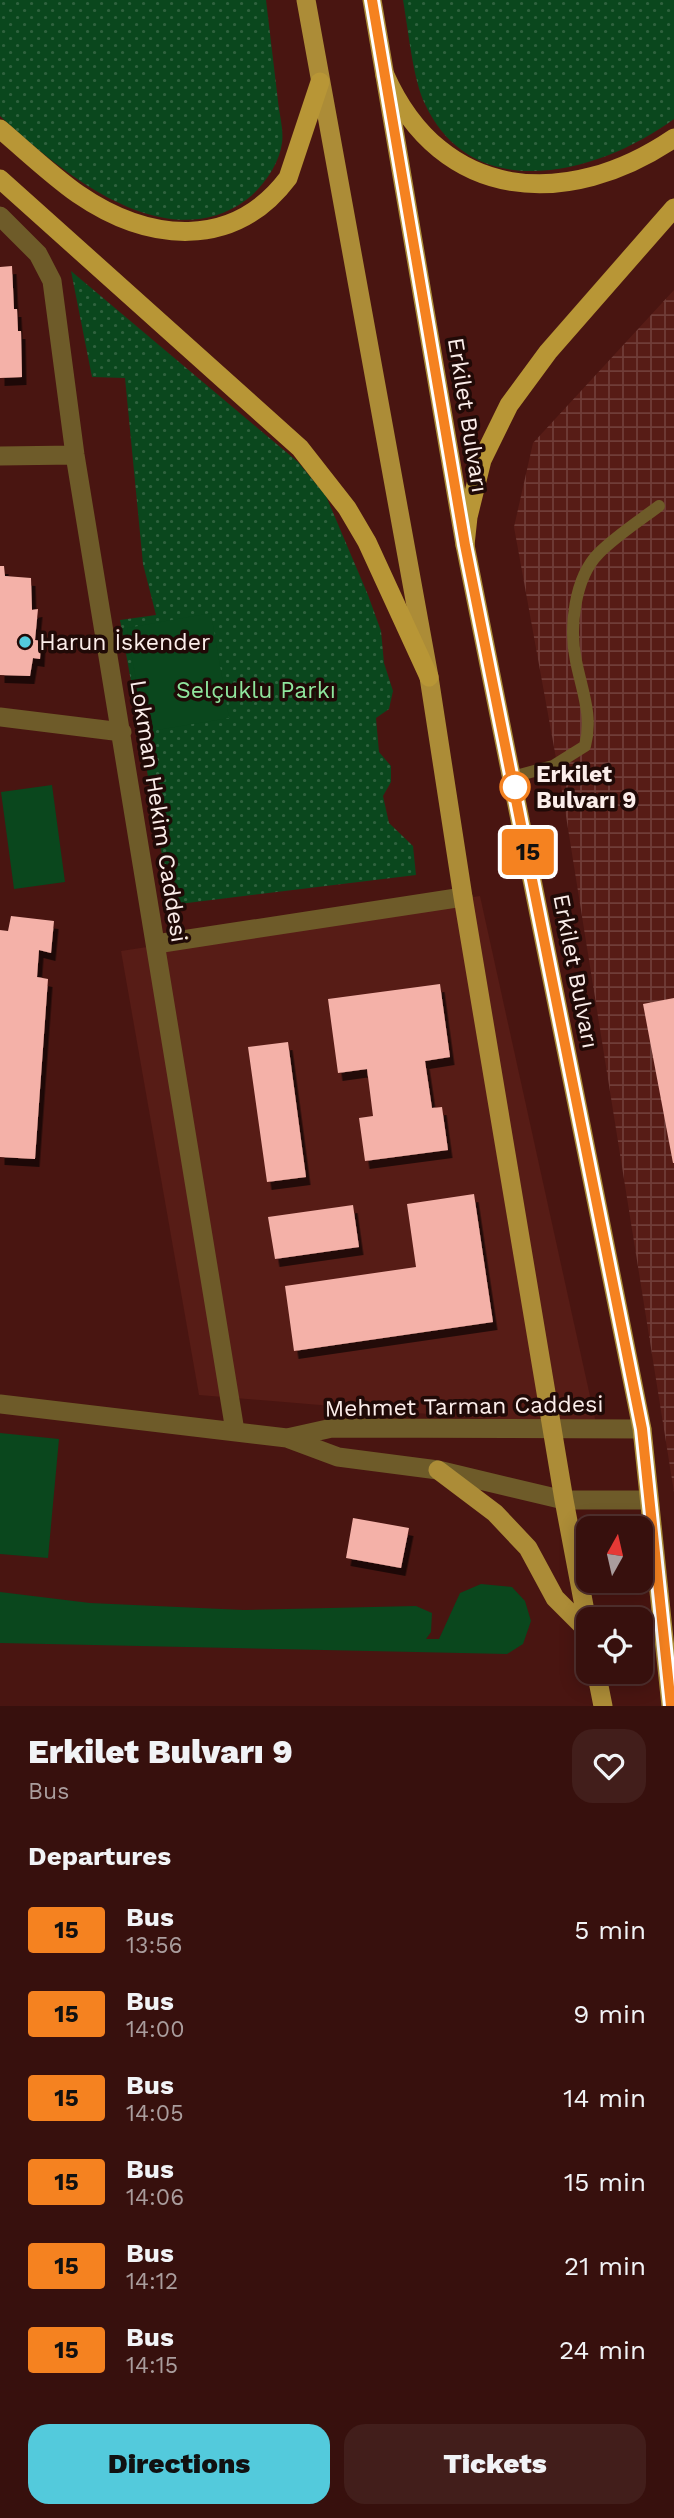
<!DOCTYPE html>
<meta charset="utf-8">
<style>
:root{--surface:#37100d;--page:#421e1b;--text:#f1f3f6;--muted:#aa9d9d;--line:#51302e;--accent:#53cadc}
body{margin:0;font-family:"Work Sans",sans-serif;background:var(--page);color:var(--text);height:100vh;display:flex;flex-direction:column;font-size:26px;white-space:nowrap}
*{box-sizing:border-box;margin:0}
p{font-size:23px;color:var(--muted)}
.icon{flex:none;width:38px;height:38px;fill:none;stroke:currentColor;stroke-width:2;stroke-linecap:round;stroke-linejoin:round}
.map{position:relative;height:1706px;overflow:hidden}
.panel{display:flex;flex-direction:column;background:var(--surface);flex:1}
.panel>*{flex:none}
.badge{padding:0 14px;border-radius:5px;font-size:24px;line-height:46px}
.needle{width:46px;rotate:8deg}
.tools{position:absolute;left:576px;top:1516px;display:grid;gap:14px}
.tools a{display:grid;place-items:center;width:77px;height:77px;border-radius:14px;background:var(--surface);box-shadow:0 4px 18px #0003,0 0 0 2px var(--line);font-size:35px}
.map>.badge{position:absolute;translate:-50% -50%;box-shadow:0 0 0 4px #fff}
h2{padding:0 28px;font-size:26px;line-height:63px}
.round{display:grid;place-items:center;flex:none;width:74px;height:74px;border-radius:21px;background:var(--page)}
.summary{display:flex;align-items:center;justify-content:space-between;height:119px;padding:0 28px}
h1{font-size:33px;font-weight:800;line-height:52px}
.primary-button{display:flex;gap:14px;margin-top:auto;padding:14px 28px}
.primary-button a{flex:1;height:80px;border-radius:21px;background:var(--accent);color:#111;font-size:28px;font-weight:800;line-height:80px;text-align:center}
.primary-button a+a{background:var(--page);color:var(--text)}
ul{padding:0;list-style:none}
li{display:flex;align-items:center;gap:21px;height:84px;padding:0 28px}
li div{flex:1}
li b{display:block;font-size:26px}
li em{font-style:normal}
li .badge{min-width:77px;font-weight:700;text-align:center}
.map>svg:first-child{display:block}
.built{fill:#571c16}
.industrial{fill:url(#industrial-grid)}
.grass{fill:url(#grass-dots)}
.pitch{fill:#0a471d}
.building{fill:#f4b1a8;filter:url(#shadow)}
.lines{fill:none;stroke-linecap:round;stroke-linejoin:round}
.service{stroke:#6e5b29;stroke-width:12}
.minor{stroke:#6e5b29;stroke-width:19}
.primary{stroke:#ac8c37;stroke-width:19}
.trunk{stroke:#b89636;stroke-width:19}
.line-casing{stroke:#fff;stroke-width:16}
.line{stroke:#f58220;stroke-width:10}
.poi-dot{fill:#53cadc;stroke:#200a07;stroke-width:2.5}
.stop-dot{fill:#fff;stroke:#f58220;stroke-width:3.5}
.labels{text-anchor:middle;stroke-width:7;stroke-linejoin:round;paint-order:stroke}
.street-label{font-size:23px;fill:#fbedea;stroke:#200a07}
.poi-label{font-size:23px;fill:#fbedea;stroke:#200a07;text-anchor:start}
.park-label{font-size:23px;fill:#8fe69d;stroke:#200a07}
.stop-label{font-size:23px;font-weight:bold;fill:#fbedea;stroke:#200a07;text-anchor:start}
</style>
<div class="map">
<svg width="674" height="1706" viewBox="0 0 674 1706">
<defs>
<pattern id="industrial-grid" width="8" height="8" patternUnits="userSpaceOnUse" patternTransform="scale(1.75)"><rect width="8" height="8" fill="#571c16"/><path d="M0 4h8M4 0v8" fill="none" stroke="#703d38"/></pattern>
<pattern id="grass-dots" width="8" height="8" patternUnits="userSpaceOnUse" patternTransform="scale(1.75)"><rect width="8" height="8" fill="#0a471d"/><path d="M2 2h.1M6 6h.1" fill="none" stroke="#2f623e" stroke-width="1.8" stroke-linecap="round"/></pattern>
<filter id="shadow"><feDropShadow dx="4.5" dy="8" stdDeviation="0" flood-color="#0009"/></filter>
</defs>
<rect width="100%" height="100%" fill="#491511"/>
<path class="built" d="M480,896L597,1428L199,1395L121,951Z"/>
<path class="industrial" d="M674,290V1492L562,791L514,527L533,443Z"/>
<path class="grass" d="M0,0H266C270,34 274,67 278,101C279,113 284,130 282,143C279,165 263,187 246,200C164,260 59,170 0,116Z
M403,0H674V119C602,172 474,209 425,104C413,80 408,28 403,0Z
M71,271L298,462L326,496L368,595L381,631L384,663L393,691L389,709L376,718L379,752L391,766V782L383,796L389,823L413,846L416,875L171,905L120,620L156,615L143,564L125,378L92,377Z"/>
<path class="pitch" d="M211,613L229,718L145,732L127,628Z
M52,785L65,882L14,889L1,792Z
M0,1433L59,1439L48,1558L0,1554Z
M481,1584L512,1587L525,1601L531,1621L523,1644L507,1654L0,1643V1592L90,1603L244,1610L416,1606L432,1613L431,1632L426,1639H439L460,1593Z"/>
<path class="building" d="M12,266L14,309H17L18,331H21L22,377L0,378V267Z
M0,566H4L5,576L31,578L32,610L38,609L35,640L41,641L40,659L33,658L30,676L0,675Z
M11,916L54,921L51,953L39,950L37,977L48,979L35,1159L0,1157V930L8,931Z
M440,984L450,1057L425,1061L432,1108L442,1107L448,1150L365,1161L359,1118L373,1116L367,1069L338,1073L328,999Z
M674,998V1163H673L643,1004Z
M288,1042L306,1177L267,1182L248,1047Z
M474,1194L493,1322L294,1351L285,1286L416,1267L407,1204Z
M353,1205L359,1247L275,1259L268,1217Z
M353,1518L409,1528L401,1568L346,1558Z"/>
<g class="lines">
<path class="service" d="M512,777L553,766L585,746C593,716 582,691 576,661C569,629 574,578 599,553C616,536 639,521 659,506"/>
<path class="minor" d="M0,216L38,254L52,281L75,455L235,1431
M0,456L75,455
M0,717L122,732
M156,944L463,897
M0,1404L287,1438L338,1457L438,1470L564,1500H649
M287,1438L332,1428L642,1429"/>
<path class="primary" d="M306,0L429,677L463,897L564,1500L588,1627
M372,0L465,545L642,1429L671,1706
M438,1470L495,1513L528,1548L555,1598L588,1631
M596,1671L603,1706"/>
<path class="trunk" d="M385,75C442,203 568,210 674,138
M0,129C26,151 51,175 78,194C148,242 233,251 288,178L320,82
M0,179L300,448L347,508L367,542L429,677
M465,545L468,517L482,460L509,405L548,352L674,208"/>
</g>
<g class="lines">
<g class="line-casing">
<path id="line" d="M372,0L465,545L642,1429L671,1706"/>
</g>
<use href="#line" class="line"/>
</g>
<circle class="poi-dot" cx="25" cy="642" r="7"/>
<circle class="stop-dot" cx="515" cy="787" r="14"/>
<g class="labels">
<g class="street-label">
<text transform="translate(468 415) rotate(81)" y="8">Erkilet Bulvarı</text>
<text transform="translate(159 811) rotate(81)" y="8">Lokman Hekim Caddesi</text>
<text transform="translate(576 971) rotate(79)" y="8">Erkilet Bulvarı</text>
<text transform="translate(464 1406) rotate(-1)" y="8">Mehmet Tarman Caddesi</text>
</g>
<g class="poi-label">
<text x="39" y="650">Harun İskender</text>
</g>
<g class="park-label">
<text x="256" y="698">Selçuklu Parkı</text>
</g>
<g class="stop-label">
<text x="536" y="782">Erkilet<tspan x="536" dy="26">Bulvarı 9</tspan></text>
</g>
</g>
</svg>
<div class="tools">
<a><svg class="needle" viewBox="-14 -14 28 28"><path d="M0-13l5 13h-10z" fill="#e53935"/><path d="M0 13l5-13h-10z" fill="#aa9d9d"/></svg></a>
<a><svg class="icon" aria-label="locate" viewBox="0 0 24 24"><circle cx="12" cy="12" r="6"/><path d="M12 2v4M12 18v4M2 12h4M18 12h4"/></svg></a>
</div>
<b class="badge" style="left:528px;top:852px;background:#f58220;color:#111">15</b>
</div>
<section class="panel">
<div class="summary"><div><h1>Erkilet Bulvarı 9</h1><p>Bus</p></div><a class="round"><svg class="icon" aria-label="heart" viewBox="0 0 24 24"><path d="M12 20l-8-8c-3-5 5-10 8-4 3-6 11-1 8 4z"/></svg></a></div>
<h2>Departures</h2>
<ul>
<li><span class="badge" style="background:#f58220;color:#111">15</span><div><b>Bus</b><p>13:56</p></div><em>5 min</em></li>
<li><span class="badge" style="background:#f58220;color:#111">15</span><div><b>Bus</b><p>14:00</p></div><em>9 min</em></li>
<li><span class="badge" style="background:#f58220;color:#111">15</span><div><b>Bus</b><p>14:05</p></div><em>14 min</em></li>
<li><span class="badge" style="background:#f58220;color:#111">15</span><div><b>Bus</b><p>14:06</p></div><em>15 min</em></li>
<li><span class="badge" style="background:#f58220;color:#111">15</span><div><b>Bus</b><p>14:12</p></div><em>21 min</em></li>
<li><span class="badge" style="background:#f58220;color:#111">15</span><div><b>Bus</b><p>14:15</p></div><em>24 min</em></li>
</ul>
<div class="primary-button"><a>Directions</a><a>Tickets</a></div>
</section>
